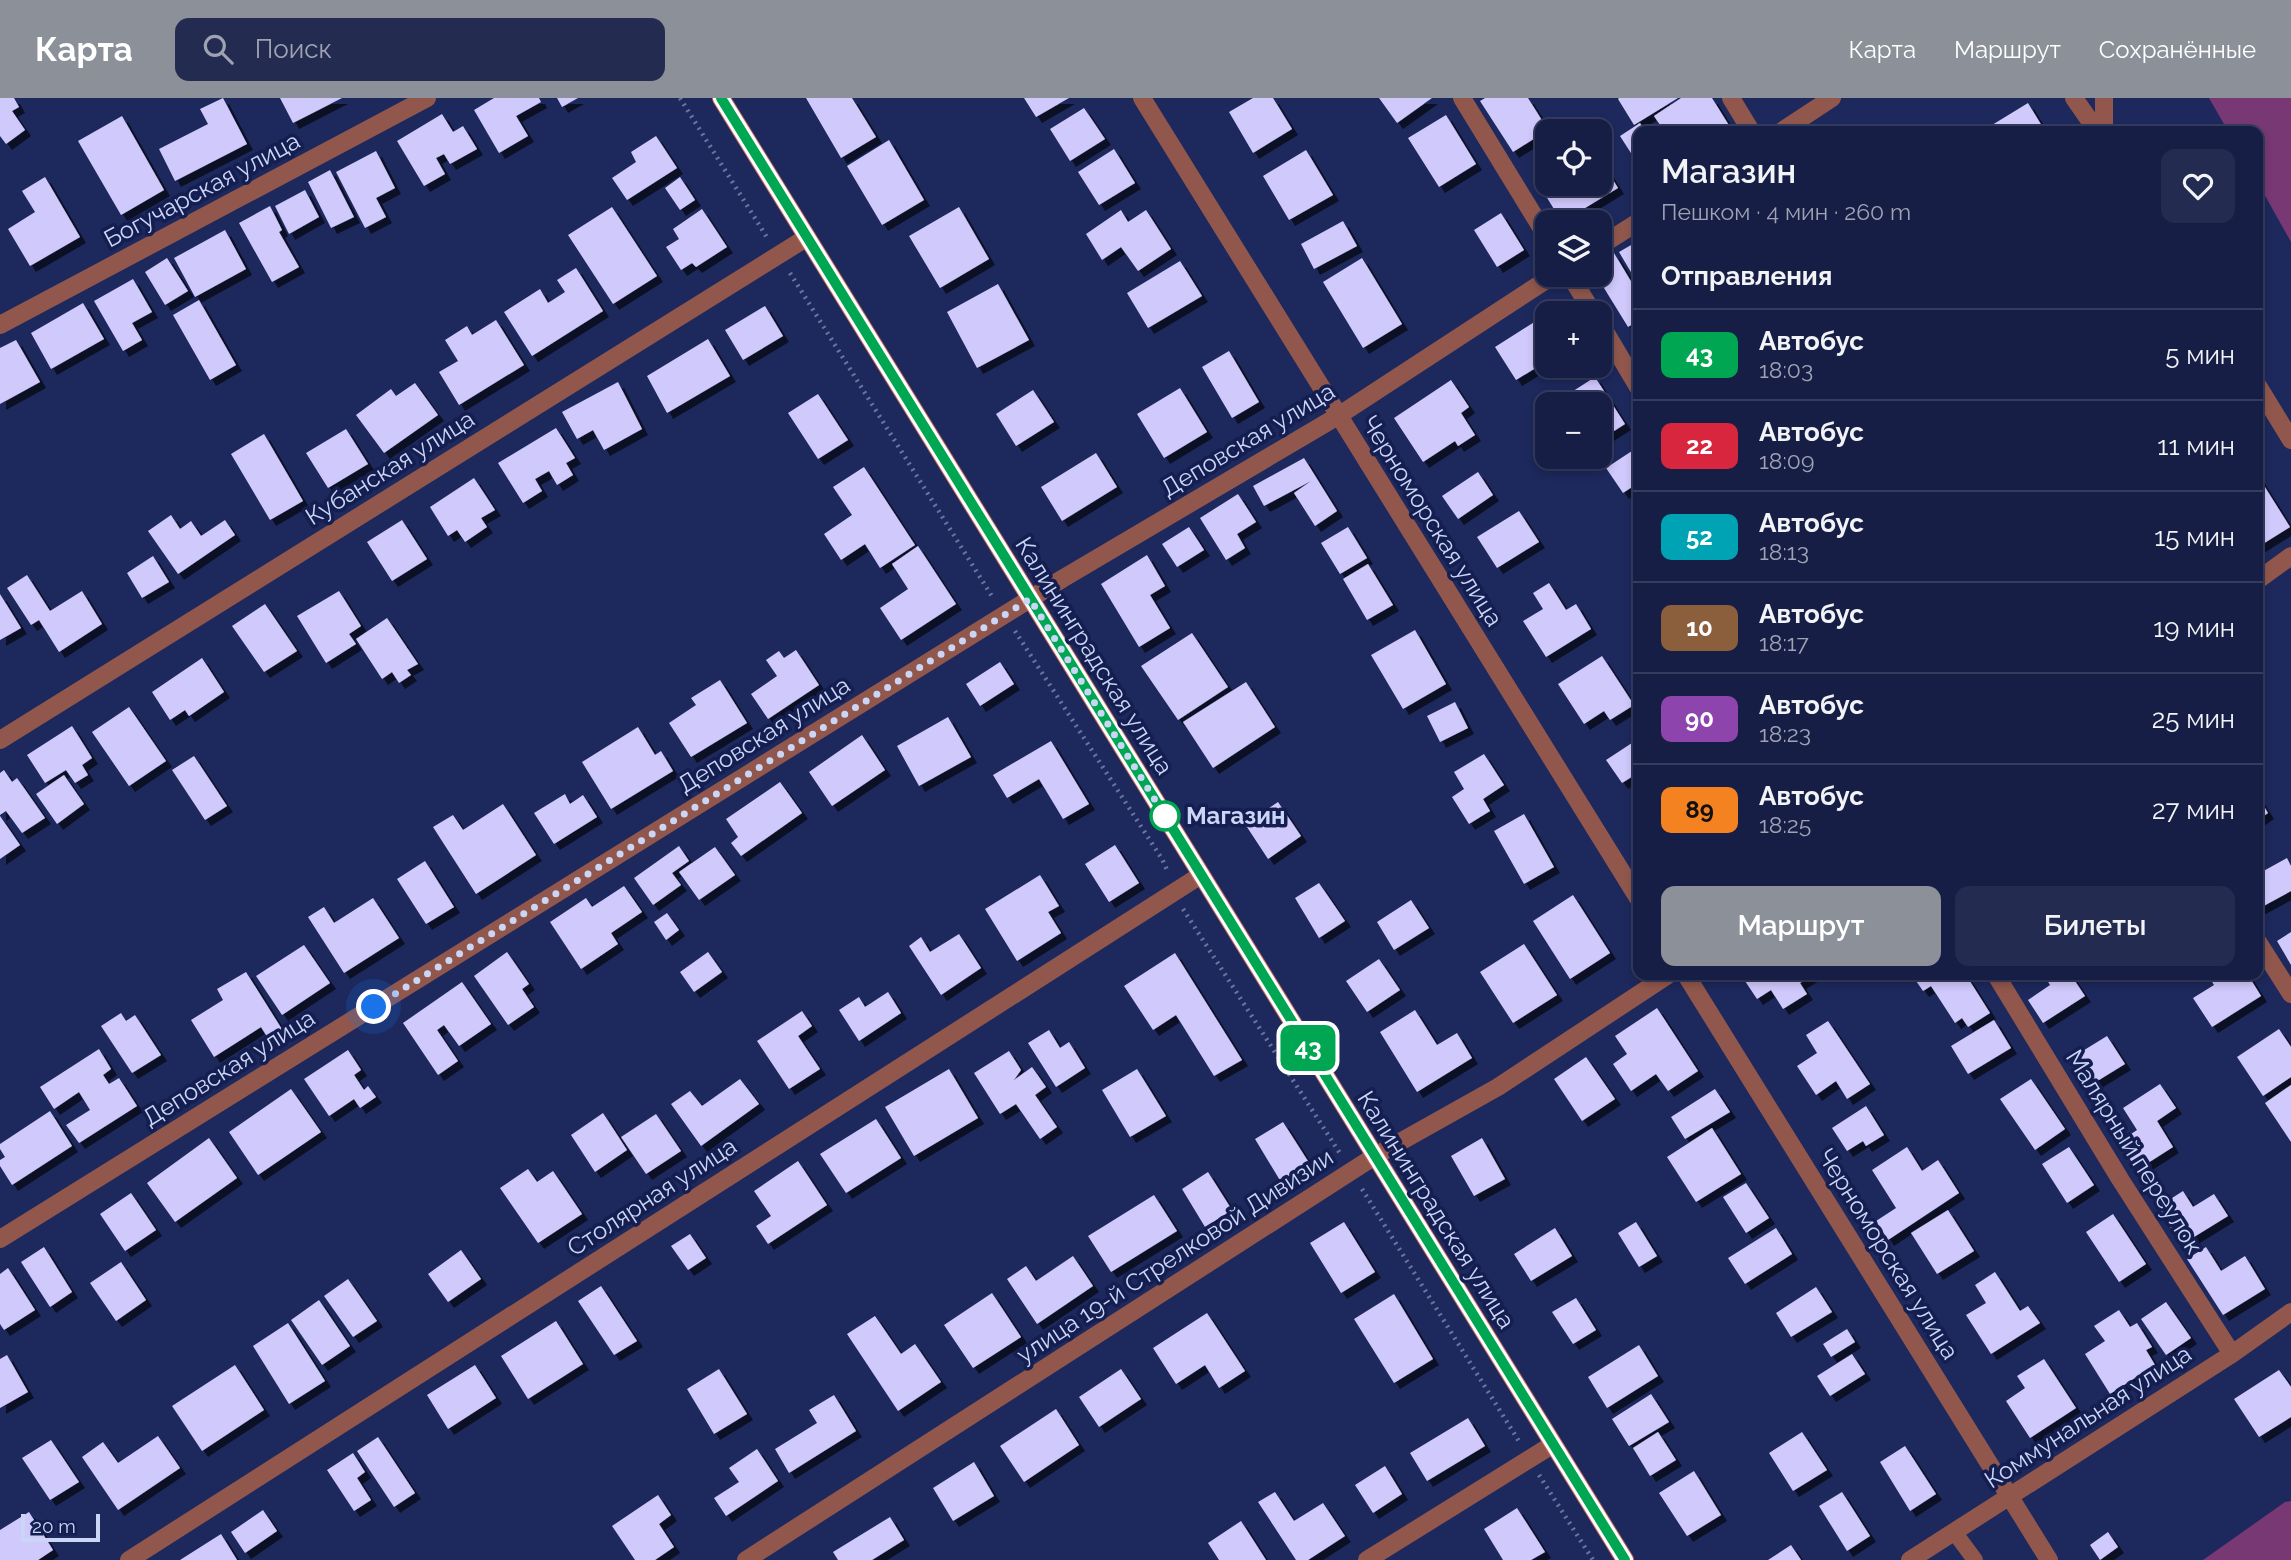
<!DOCTYPE html>
<html lang="ru">
<meta charset="utf-8">
<style>
:root{--surface:#161e45;--page:#232b50;--text:#f1f3f6;--muted:#9ea2b3;--line:#353c5e;--accent:#8c9099}
body{margin:0;font-family:Raleway,sans-serif;background:var(--page);color:var(--text);height:100vh;display:flex;flex-direction:column;font-size:26px;white-space:nowrap}
*{box-sizing:border-box;margin:0}
p{font-size:23px;color:var(--muted)}
.icon{flex:none;width:38px;height:38px;fill:none;stroke:currentColor;stroke-width:2;stroke-linecap:round;stroke-linejoin:round}
.map{position:relative;flex:1;overflow:hidden}
.details{position:absolute;left:1633px;top:28px;width:630px;height:854px;display:flex;flex-direction:column;background:var(--surface);border-radius:14px;box-shadow:0 4px 10px #0003,0 0 0 2px var(--line)}
.details>*{flex:none}
.badge{padding:0 14px;border-radius:10px;font-size:24px;line-height:46px}
.tools{position:absolute;left:1535px;top:21px;display:grid;gap:14px}
.tools a{display:grid;place-items:center;width:77px;height:77px;border-radius:14px;background:var(--surface);box-shadow:0 4px 10px #0003,0 0 0 2px var(--line);font-size:35px}
.scale{position:absolute;left:21px;bottom:18px;width:79px;box-sizing:border-box;padding-left:7px;border:4px solid #cbd6f7;border-top:0;font-size:19px;line-height:24px;white-space:nowrap;color:#cbd6f7;-webkit-text-stroke:5px #151e50;paint-order:stroke}
.you{position:absolute;width:35px;height:35px;margin:-18px;border:5px solid #fff;border-radius:50%;background:#1a73e8;box-shadow:0 0 0 10px #1a73e833}
.map>.badge{position:absolute;translate:-50% -50%;box-shadow:0 0 0 4px #fff}
h2{padding:0 28px;font-size:26px;line-height:63px}
.round{display:grid;place-items:center;flex:none;width:74px;height:74px;border-radius:14px;background:var(--page)}
.headline{display:flex;align-items:center;justify-content:space-between;height:119px;padding:0 28px}
h1{font-size:33px;font-weight:600;line-height:52px}
.button{display:flex;gap:14px;margin-top:auto;padding:14px 28px}
.button a{flex:1;height:80px;border-radius:14px;background:var(--accent);color:#fff;font-size:28px;font-weight:600;line-height:80px;text-align:center}
.button a+a{background:var(--page);color:var(--text)}
ul{padding:0;list-style:none}
li{display:flex;align-items:center;gap:21px;height:91px;padding:0 28px;border-top:2px solid var(--line)}
li div{flex:1}
li b{display:block;font-size:26px}
li em{font-style:normal}
li .badge{min-width:77px;font-weight:700;text-align:center}
header{display:flex;align-items:center;gap:42px;box-sizing:border-box;height:98px;padding:0 35px;background:var(--accent);color:#fff}
header strong{font-size:33px}
nav{display:flex;gap:38px;margin-inline-start:auto;font-size:24px}
.search{width:490px;height:63px;background:var(--page);display:flex;align-items:center;gap:18px;box-sizing:border-box;padding:0 24px;border-radius:14px;color:var(--muted);font-size:26px}
.map>svg:first-child{display:block}
.forest{fill:#783873}
.building{fill:#d0c9fc;filter:url(#shadow)}
.lines{fill:none;stroke-linecap:round;stroke-linejoin:round}
.path{stroke:#69749f;stroke-width:4.5;stroke-dasharray:2 5;stroke-linecap:butt}
.lane{stroke:#91574c;stroke-width:16}
.street{stroke:#91574c;stroke-width:18}
.secondary{stroke:#c86b5b;stroke-width:18}
.line-casing{stroke:#fff;stroke-width:16}
.line{stroke:#00a651;stroke-width:10}
.walk{stroke:#cbd6f7;stroke-width:7;stroke-dasharray:0 12.6}
.stop-dot{fill:#fff;stroke:#00a651;stroke-width:3.5}
.labels{text-anchor:middle;stroke-width:7;stroke-linejoin:round;paint-order:stroke}
.street-label{font-size:24px;fill:#cbd6f7;stroke:#151e50}
.stop-label{font-size:24px;font-weight:bold;fill:#cbd6f7;stroke:#151e50;text-anchor:start}
</style>
<header>
<strong>Карта</strong>
<div class="search"><svg class="icon" aria-label="search" viewBox="0 0 24 24"><circle cx="10" cy="10" r="6"/><path d="M15 15l6 6"/></svg>Поиск</div>
<nav><a>Карта</a><a>Маршрут</a><a>Сохранённые</a></nav>
</header>
<div class="map">
<svg width="2291" height="1462" viewBox="0 0 2291 1462">
<defs>
<filter id="shadow"><feDropShadow dx="6" dy="6" stdDeviation="0" flood-color="#0009"/></filter>
</defs>
<rect width="100%" height="100%" fill="#1d285c"/>
<path class="forest" d="M2209,0H2291V144L2258,85V33H2228Z
M2291,1403V1462H2203L2285,1404Z"/>
<path class="building" d="M0,0H14L19,9L12,13L25,32L6,46L0,38Z
M223,0L247,46L175,83L159,51L208,26L200,11Z
M280,0H342L293,25Z
M494,0H539L541,4L516,18L528,38L499,55L474,12Z
M557,0H578L562,9Z
M806,0H852L876,39L841,60Z
M1024,0H1069L1036,19Z
M1253,0H1273L1292,31L1253,55L1229,14Z
M1379,0H1432L1397,25Z
M1485,0H1528L1548,32L1513,54L1480,3Z
M1619,0H1678L1634,27L1618,1Z
M1681,0H1712L1730,29L1723,33H1664L1654,18Z
M2028,5L2045,33H1996L1992,27Z
M1084,10L1105,41L1070,63L1050,31Z
M442,16L453,34L463,28L477,51L450,66L444,56L436,60L445,76L424,88L397,43Z
M1446,17L1476,66L1439,89L1408,40Z
M122,18L164,92L121,117L78,43Z
M1640,25L1645,33H1638V66L1620,38Z
M656,38L677,70L627,102L612,80L636,64L631,54Z
M889,42L924,102L882,127L847,68Z
M1114,51L1135,85L1099,107L1078,74Z
M1306,52L1333,97L1289,122L1263,78Z
M376,53L395,90L376,100L386,119L365,130L336,74Z
M1600,61L1618,90L1562,124L1536,82L1547,74V86H1600Z
M330,72L354,119L331,130L308,84Z
M45,79L80,139L30,168L8,131L35,114L22,93Z
M680,79L695,102L680,112L665,90Z
M305,92L319,119L289,136L275,108Z
M270,108L282,132L279,134L299,169L272,184L239,125Z
M612,109L657,178L613,206L568,137Z
M959,109L989,161L940,190L909,138Z
M702,111L727,149L696,169L692,165L681,172L666,149L679,141L673,131Z
M1121,112L1128,124L1146,112L1171,151L1138,173L1121,149L1102,162L1086,136Z
M1501,115L1524,152L1497,169L1474,132Z
M1343,123L1357,148L1314,171L1301,146Z
M225,132L246,171L195,199L174,160Z
M1638,143V186L1619,154Z
M1614,155L1638,195V223L1628,229L1596,177H1600V164Z
M167,160L188,193L165,207L145,174Z
M1362,160L1402,226L1363,250L1323,184Z
M1180,163L1202,198L1148,230L1127,195Z
M576,170L603,213L532,258L504,214L540,191L548,205L565,194L557,182Z
M133,181L152,214L132,225L142,242L123,253L94,203Z
M998,186L1029,242L977,270L947,214Z
M199,202L236,267L210,282L173,217Z
M83,205L104,241L51,271L31,235Z
M765,208L783,238L743,262L725,232Z
M1547,216V263L1516,282L1495,249Z
M496,222L524,267L459,307L439,274L458,263L445,242L467,228L472,237Z
M708,241L730,278L667,315L647,278Z
M16,242L40,284L0,306V250Z
M1229,253L1259,304L1232,320L1202,269Z
M1595,279L1625,326L1600,342V306H1553Z
M1451,282L1469,309L1461,315L1475,337L1458,348L1455,343L1423,364L1394,320Z
M618,284L642,331L604,352L593,332L577,341L562,314Z
M415,285L438,317L384,355L356,317L391,291L396,298Z
M1180,290L1207,334L1164,360L1137,316Z
M1033,292L1054,324L1016,348L996,316Z
M818,296L848,342L818,361L788,315Z
M556,330L575,360L566,365L573,377L557,387L549,373L535,381L542,393L523,405L498,365Z
M346,331L368,366L328,390L306,355Z
M264,336L303,403L270,422L231,356Z
M1638,349V398L1632,389L1623,395L1606,370Z
M1096,355L1117,389L1062,423L1041,389Z
M1304,360L1337,413L1315,428L1294,395L1311,383L1264,408L1253,388Z
M864,369L915,447L880,470L865,446L841,462L824,436L852,417L833,389Z
M1478,374L1493,397L1458,421L1442,398Z
M2258,378L2290,429L2258,449Z
M474,380L495,412L481,420L487,429L465,444L457,432L448,438L430,409Z
M1238,396L1256,424L1237,436L1245,450L1226,462L1200,420Z
M1519,413L1539,444L1497,470L1477,439Z
M171,417L180,431L191,423L201,438L225,422L235,437L178,476L148,433Z
M402,422L427,461L392,483L367,444Z
M1189,429L1204,452L1177,469L1162,446Z
M1348,429L1367,460L1340,476L1321,445Z
M918,448L956,506L901,542L880,510L908,491L892,466Z
M1147,457L1165,488L1150,497L1170,530L1139,549L1101,486Z
M153,458L169,484L142,500L127,475Z
M1368,466L1393,507L1367,522L1343,481Z
M27,477L50,513L82,493L102,526L59,554L39,522L31,527L7,490Z
M1549,485L1566,512L1576,506L1591,531L1546,559L1523,523L1543,511L1533,495Z
M339,493L361,528L349,536L356,546L326,565L297,518Z
M0,496L21,530L0,542Z
M265,506L297,553L264,574L232,528Z
M387,520L418,566L407,572L411,577L399,585L392,574L382,581L356,541Z
M1415,532L1446,586L1403,611L1371,557Z
M1192,535L1228,589L1178,622L1141,568Z
M796,552L819,587L768,621L751,596L777,578L766,562L779,553L784,560Z
M1602,558L1634,607L1610,622L1604,613L1584,626L1558,586Z
M202,560L224,594L189,618L185,612L170,622L152,594Z
M1000,564L1014,586L980,608L966,586Z
M720,582L747,625L691,659L669,625L696,607L691,600Z
M1246,584L1275,629L1213,670L1183,624Z
M1455,604L1468,630L1440,644L1427,618Z
M129,609L166,663L129,688L92,634Z
M948,619L971,659L919,688L897,648Z
M72,628L92,660L82,667L88,677L75,685L66,672L45,685L27,657Z
M638,629L655,657L661,653L673,673L611,711L582,664Z
M862,637L885,672L832,708L809,674Z
M1638,641V675L1622,685L1606,662Z
M1051,643L1089,706L1063,721L1039,681L1007,700L993,677Z
M1484,656L1504,687L1483,701L1490,713L1469,726L1452,699L1464,691L1454,674Z
M194,658L227,708L205,722L172,672Z
M4,672L12,684L17,680L45,720L22,735L6,713L0,717V675Z
M64,677L84,706L57,726L36,696Z
M780,684L802,715L741,758L731,745L738,739L726,721Z
M565,696L570,706L583,697L597,719L554,746L534,715Z
M2258,699L2268,715L2258,722Z
M1278,704L1301,738L1268,761L1245,726Z
M503,706L536,757L476,796L433,729L453,717L463,732Z
M1524,716L1554,769L1524,786L1494,733Z
M0,718L20,747L0,761Z
M1115,747L1139,785L1109,804L1085,766Z
M679,748L689,763L672,775L681,787L653,807L634,780Z
M715,749L735,777L699,802L679,774Z
M2287,760L2291,768V793L2258,811V776Z
M425,763L454,809L426,826L397,781Z
M1040,777L1059,808L1048,814L1061,835L1017,863L985,811Z
M1319,785L1345,823L1319,840L1295,800Z
M624,788L642,814L611,835L618,846L581,871L550,824L586,800L592,809Z
M1573,797L1610,855L1570,881L1533,823Z
M373,800L399,840L344,875L308,819L324,809L334,825Z
M1411,802L1429,830L1394,852L1377,824Z
M667,815L679,832L666,842L654,824Z
M2291,834V867L2277,843Z
M959,836L981,870L941,897L909,848L921,839L930,854Z
M1524,846L1557,897L1513,925L1480,874Z
M304,847L330,885L282,917L256,878Z
M507,854L529,886L522,891L534,909L508,927L474,878Z
M708,854L722,874L694,894L680,874Z
M1175,855L1242,962L1214,978L1176,917L1153,932L1124,888Z
M1379,861L1400,892L1367,914L1346,883Z
M246,874L285,936L271,945L261,929L214,959L191,922L223,902L217,891Z
M1748,877H1813L1800,885L1807,896L1783,911L1771,892L1757,901L1743,880Z
M1912,877H1966L1990,915L1968,929L1962,920L1955,925L1931,888L1923,893Z
M2044,877H2071L2085,898L2043,925L2028,902L2050,887Z
M2208,877H2248L2261,898L2212,929L2193,900L2214,887Z
M462,884L491,926L459,948L444,927L437,932L458,963L438,977L403,925Z
M888,894L901,915L859,943L839,912L859,899L865,909Z
M1657,910L1698,973L1668,993L1656,976L1631,993L1613,966L1627,956L1615,938Z
M1415,912L1437,947L1457,935L1472,960L1417,994L1380,934Z
M802,913L812,928L798,938L820,971L789,991L757,943Z
M121,915L126,923L135,917L161,957L132,975L101,928Z
M1994,922L2011,950L1968,976L1951,948Z
M1828,923L1870,986L1847,1001L1836,983L1816,997L1797,968L1817,955L1806,937Z
M2279,931L2291,949V979L2263,998L2237,959Z
M1049,932L1060,950L1069,944L1085,970L1056,989L1028,945Z
M2107,938L2125,966L2086,990L2068,962Z
M99,951L111,971L103,977L109,986L119,980L137,1008L79,1045L66,1027L90,1012L79,994L54,1011L40,989Z
M348,952L361,972L354,977L364,992L368,988L376,999L360,1010L354,1001L329,1018L304,981Z
M1009,953L1021,972L1014,982L1032,969L1046,989L1035,997L1057,1029L1040,1041L1016,1006L1000,1016L974,975Z
M1586,959L1615,1001L1582,1023L1554,981Z
M949,971L978,1020L914,1058L885,1009Z
M1137,971L1166,1018L1130,1039L1102,992Z
M740,981L759,1006L701,1048L671,1006L690,993L702,1008Z
M2031,981L2065,1031L2035,1052L2000,1001Z
M2160,986L2176,1010L2157,1023L2173,1049L2137,1072L2119,1044L2137,1032L2123,1010Z
M2291,987V1044L2265,1005Z
M291,991L321,1034L258,1077L229,1034Z
M1715,991L1730,1014L1685,1041L1671,1019Z
M1866,1008L1884,1037L1866,1048L1863,1043L1847,1053L1832,1030Z
M50,1013L72,1048L12,1087L0,1068V1062L5,1059L0,1051V1046Z
M603,1015L627,1052L595,1074L571,1037Z
M656,1016L681,1053L646,1076L621,1039Z
M876,1021L901,1060L846,1095L820,1056Z
M1283,1024L1313,1071L1284,1089L1255,1041Z
M1712,1030L1741,1076L1696,1104L1667,1059Z
M209,1040L237,1080L175,1124L147,1085Z
M1482,1040L1505,1081L1474,1098L1451,1058Z
M1907,1049L1922,1073L1938,1062L1959,1095L1888,1142L1876,1123L1896,1110L1872,1072Z
M2069,1049L2094,1087L2067,1105L2042,1066Z
M798,1063L827,1107L768,1146L756,1128L771,1118L754,1093Z
M528,1071L537,1084L553,1073L582,1116L538,1145L500,1090Z
M1208,1074L1232,1112L1205,1129L1182,1091Z
M1746,1085L1769,1120L1746,1135L1723,1099Z
M2183,1093L2193,1109L2214,1096L2228,1118L2181,1147L2158,1109Z
M131,1095L156,1132L125,1153L100,1116Z
M1154,1097L1177,1133L1111,1174L1088,1138Z
M1948,1112L1974,1153L1937,1176L1911,1135Z
M2113,1116L2146,1166L2119,1184L2086,1134Z
M1344,1124L1375,1174L1341,1195L1310,1145Z
M1636,1124L1657,1158L1639,1169L1618,1135Z
M1555,1130L1572,1158L1531,1183L1514,1156Z
M1776,1130L1792,1156L1745,1186L1728,1160Z
M690,1136L706,1160L688,1172L671,1148Z
M44,1149L72,1194L50,1209L21,1164Z
M2206,1149L2221,1173L2245,1158L2265,1191L2223,1217L2187,1161Z
M461,1152L481,1181L448,1204L428,1176Z
M1073,1158L1093,1188L1037,1226L1007,1181L1026,1168L1036,1183Z
M121,1164L146,1202L116,1223L90,1185Z
M8,1170L35,1212L4,1232L0,1226V1176Z
M1995,1174L2020,1213L2028,1208L2040,1225L1991,1256L1966,1217L1986,1205L1975,1187Z
M348,1181L377,1223L353,1239L324,1198Z
M601,1188L637,1243L614,1257L578,1203Z
M1816,1189L1832,1214L1791,1239L1776,1215Z
M992,1195L1021,1239L973,1270L944,1227Z
M1394,1196L1433,1261L1394,1285L1354,1221Z
M1576,1200L1596,1232L1573,1246L1552,1214Z
M319,1202L350,1248L322,1267L291,1222Z
M2166,1204L2191,1240L2166,1257L2141,1221Z
M2119,1212L2130,1229L2137,1225L2152,1249L2146,1252L2155,1267L2110,1296L2085,1256L2105,1243L2094,1228Z
M1207,1215L1245,1273L1219,1290L1205,1267L1176,1286L1153,1250Z
M875,1218L901,1256L915,1246L941,1284L898,1313L847,1236Z
M556,1223L583,1266L528,1301L501,1258Z
M288,1225L325,1283L289,1306L253,1248Z
M1847,1231L1855,1244L1831,1259L1823,1246Z
M1639,1247L1658,1278L1607,1310L1588,1279Z
M1852,1256L1865,1276L1830,1298L1817,1278Z
M7,1257L28,1294L0,1310V1261Z
M2044,1261L2076,1310L2030,1340L2006,1303L2025,1290L2017,1278Z
M235,1267L264,1312L202,1353L172,1308Z
M475,1267L496,1300L448,1331L427,1297Z
M719,1271L747,1316L714,1336L687,1291Z
M1121,1271L1141,1301L1099,1329L1079,1299Z
M2279,1272L2291,1289V1319L2259,1339L2234,1301Z
M1651,1296L1669,1324L1629,1348L1612,1321Z
M834,1297L856,1333L789,1375L775,1351L817,1325L809,1312Z
M1056,1311L1079,1347L1024,1384L1000,1348Z
M1468,1320L1485,1348L1427,1383L1410,1355Z
M1658,1334L1676,1362L1650,1378L1633,1350Z
M1802,1334L1827,1372L1793,1393L1769,1355Z
M158,1338L180,1370L118,1412L82,1359L103,1344L118,1365Z
M378,1339L415,1395L394,1409L357,1353Z
M51,1342L79,1384L50,1402L22,1360Z
M1905,1348L1936,1396L1910,1413L1880,1364Z
M757,1351L778,1383L726,1418L714,1400L739,1384L729,1370Z
M353,1355L365,1374L357,1380L371,1402L354,1413L327,1372Z
M974,1364L994,1398L953,1423L933,1390Z
M1385,1368L1402,1396L1373,1415L1355,1387Z
M1694,1373L1721,1417L1687,1438L1659,1395Z
M1275,1394L1294,1423L1323,1405L1345,1438L1308,1462H1296L1258,1404Z
M1842,1394L1870,1438L1847,1453L1819,1408Z
M658,1397L671,1417L659,1426L674,1449L655,1462H635L612,1428Z
M1517,1410L1545,1454L1531,1462H1503L1484,1431Z
M263,1412L277,1433L245,1455L231,1434Z
M29,1414L53,1452L38,1462H0V1432Z
M890,1419L904,1442L872,1462H838L833,1454Z
M1241,1423L1266,1462H1219L1208,1445Z
M2108,1434L2118,1449L2100,1462L2090,1447Z
M221,1436L237,1462H180Z
M1791,1447L1801,1462H1768Z"/>
<g class="lines">
<path class="path" d="M680,0L768,141
M790,175L993,500
M1015,533L1162,761L1168,774
M1183,811L1341,1057
M1362,1091L1520,1345
M1539,1377L1593,1462"/>
<path class="lane" d="M1955,1435L1975,1462"/>
<path class="street" d="M1142,0L1638,800
M1462,0L1547,139
M1731,0L1751,33
M2074,0L2097,33
M2104,0V33
M1782,33L1832,0
M1600,148L1638,124
M1570,177L1593,215
M1600,225L1638,289
M0,227L427,0
M2258,288L2291,342
M2258,482L2291,458
M0,642L806,140
M2258,844L2291,896
M1686,877L2049,1462
M1996,877L2120,1081L2232,1256
M0,1141L1062,481L1338,318L1554,177
M129,1462L1201,777
M746,1462L1375,1058L1498,989L1668,877
M1367,1462L1552,1347
M1910,1462L2232,1256L2291,1214"/>
<path class="secondary" d="M721,0L1625,1462"/>
</g>
<g class="lines">
<g class="line-casing">
<path id="line" d="M721,0L1625,1462"/>
</g>
<use href="#line" class="line"/>
<path class="walk" d="M374,909L1030,501L1165,718"/>
</g>
<circle class="stop-dot" cx="1165" cy="718" r="14"/>
<g class="labels">
<g class="street-label">
<text transform="translate(202 92) rotate(-28)" y="8">Богучарская улица</text>
<text transform="translate(1248 342) rotate(-31)" y="8">Деповская улица</text>
<text transform="translate(390 370) rotate(-32)" y="8">Кубанская улица</text>
<text transform="translate(1432 423) rotate(58)" y="8">Черноморская улица</text>
<text transform="translate(1094 558) rotate(58)" y="8">Калининградская улица</text>
<text transform="translate(764 637) rotate(-32)" y="8">Деповская улица</text>
<text transform="translate(229 970) rotate(-32)" y="8">Деповская улица</text>
<text transform="translate(2134 1054) rotate(58)" y="8">Малярный переулок</text>
<text transform="translate(652 1099) rotate(-33)" y="8">Столярная улица</text>
<text transform="translate(1436 1112) rotate(58)" y="8">Калининградская улица</text>
<text transform="translate(1888 1156) rotate(58)" y="8">Черноморская улица</text>
<text transform="translate(1175 1158) rotate(-33)" y="8">улица 19-й Стрелковой Дивизии</text>
<text transform="translate(2088 1319) rotate(-33)" y="8">Коммунальная улица</text>
</g>
<g class="stop-label">
<text x="1186" y="726">Магазин</text>
</g>
</g>
</svg>
<div class="tools">
<a><svg class="icon" aria-label="locate" viewBox="0 0 24 24"><circle cx="12" cy="12" r="6"/><path d="M12 2v4M12 18v4M2 12h4M18 12h4"/></svg></a>
<a><svg class="icon" aria-label="layers" viewBox="0 0 24 24"><path d="M12 4l9 5-9 5-9-5zM3 14l9 5 9-5"/></svg></a>
<a>+</a>
<a>−</a>
</div>
<div class="scale">20 m</div>
<div class="you" style="left:374px;top:909px"></div>
<b class="badge" style="left:1308px;top:950px;background:#00a651;color:#fff">43</b>
<section class="details">
<div class="headline"><div><h1>Магазин</h1><p>Пешком · 4 мин · 260 m</p></div><a class="round"><svg class="icon" aria-label="heart" viewBox="0 0 24 24"><path d="M12 20l-8-8c-3-5 5-10 8-4 3-6 11-1 8 4z"/></svg></a></div>
<h2>Отправления</h2>
<ul>
<li><span class="badge" style="background:#00a651;color:#fff">43</span><div><b>Автобус</b><p>18:03</p></div><em>5 мин</em></li>
<li><span class="badge" style="background:#d7263d;color:#fff">22</span><div><b>Автобус</b><p>18:09</p></div><em>11 мин</em></li>
<li><span class="badge" style="background:#00a3b4;color:#fff">52</span><div><b>Автобус</b><p>18:13</p></div><em>15 мин</em></li>
<li><span class="badge" style="background:#8b5e3c;color:#fff">10</span><div><b>Автобус</b><p>18:17</p></div><em>19 мин</em></li>
<li><span class="badge" style="background:#8e44ad;color:#fff">90</span><div><b>Автобус</b><p>18:23</p></div><em>25 мин</em></li>
<li><span class="badge" style="background:#f58220;color:#111">89</span><div><b>Автобус</b><p>18:25</p></div><em>27 мин</em></li>
</ul>
<div class="button"><a>Маршрут</a><a>Билеты</a></div>
</section>
</div>
